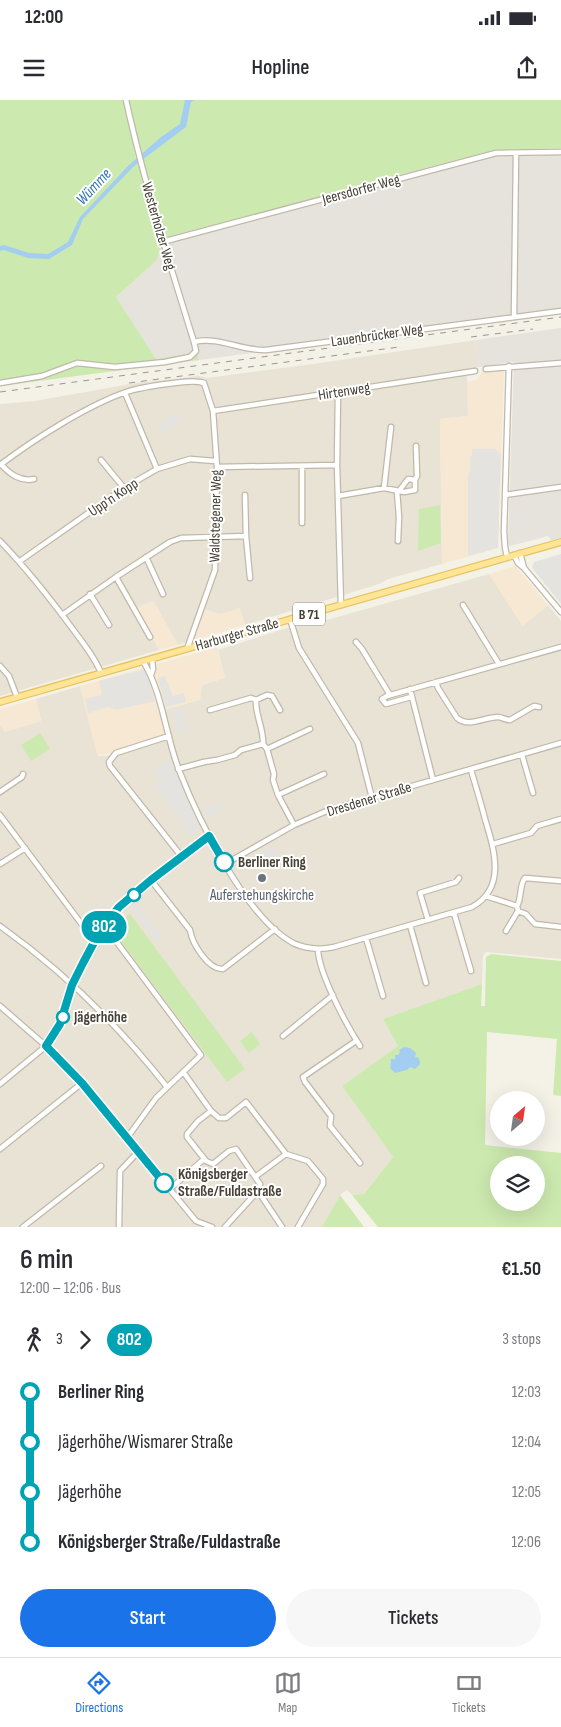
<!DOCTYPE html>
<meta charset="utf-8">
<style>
:root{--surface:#fff;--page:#f7f7f7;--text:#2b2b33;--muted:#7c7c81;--line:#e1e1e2;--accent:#1a73e8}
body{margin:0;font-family:"Sofia Sans Condensed",sans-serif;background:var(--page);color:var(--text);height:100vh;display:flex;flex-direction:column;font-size:19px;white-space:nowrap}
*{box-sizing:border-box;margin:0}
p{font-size:16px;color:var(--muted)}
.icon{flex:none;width:28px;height:28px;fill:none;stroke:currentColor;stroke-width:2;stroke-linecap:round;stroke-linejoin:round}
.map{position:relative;height:1127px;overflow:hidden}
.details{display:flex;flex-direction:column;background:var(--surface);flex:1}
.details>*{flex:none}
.badge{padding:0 10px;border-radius:16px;font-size:18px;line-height:32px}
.needle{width:32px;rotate:29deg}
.controls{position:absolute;left:490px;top:991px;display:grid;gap:10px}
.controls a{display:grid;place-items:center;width:55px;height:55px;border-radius:50%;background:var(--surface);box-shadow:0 5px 20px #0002;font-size:25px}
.map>.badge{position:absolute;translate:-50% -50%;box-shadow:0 0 0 2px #fff}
.legs{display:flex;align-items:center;gap:8px;height:55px;padding:0 20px;font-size:16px}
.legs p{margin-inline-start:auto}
.summary{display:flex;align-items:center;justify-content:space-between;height:85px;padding:0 20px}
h1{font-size:28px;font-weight:600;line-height:38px}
.cta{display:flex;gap:10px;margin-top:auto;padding:10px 20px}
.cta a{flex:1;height:58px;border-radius:30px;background:var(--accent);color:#fff;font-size:20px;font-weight:600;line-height:58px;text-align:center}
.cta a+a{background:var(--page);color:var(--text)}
ul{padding:0 20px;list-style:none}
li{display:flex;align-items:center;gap:18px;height:50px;font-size:19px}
li i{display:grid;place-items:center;width:8px;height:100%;margin:0 6px;background:currentColor}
li i::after{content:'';width:12px;height:12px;margin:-6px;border:4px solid;border-radius:50%;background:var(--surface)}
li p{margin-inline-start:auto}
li:first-child i{background:linear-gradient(#0000 50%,currentColor 0)}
li:last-child i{background:linear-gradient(currentColor 50%,#0000 0)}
.status{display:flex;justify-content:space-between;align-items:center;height:35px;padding:0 25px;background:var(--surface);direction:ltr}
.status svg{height:14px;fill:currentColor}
header{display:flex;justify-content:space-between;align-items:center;height:65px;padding:0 20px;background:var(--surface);font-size:22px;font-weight:600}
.tab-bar{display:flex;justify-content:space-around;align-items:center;height:70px;border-top:1px solid var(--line);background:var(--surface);font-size:14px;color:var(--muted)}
.tab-bar a{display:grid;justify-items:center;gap:2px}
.tab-bar .selected{color:var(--accent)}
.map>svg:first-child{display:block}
.residential{fill:#e8e3d5}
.commercial{fill:#f6e8d2}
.industrial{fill:#e6e2dc}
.green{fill:#cce9af;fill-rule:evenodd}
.parking{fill:#e5e3df}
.water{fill:#a3cef1}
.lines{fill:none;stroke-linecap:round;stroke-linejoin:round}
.minor-casing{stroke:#c0b9aa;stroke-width:7}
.major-casing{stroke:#e6c463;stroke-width:8}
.minor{stroke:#fff;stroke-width:4.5}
.major{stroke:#ffe595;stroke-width:5.5}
.rail{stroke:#979797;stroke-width:1;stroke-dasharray:6 6;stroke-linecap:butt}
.line-1-casing{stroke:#fff;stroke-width:11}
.line-1{stroke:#00a3b4;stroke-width:8}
.stop-1-dot{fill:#fff;stroke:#00a3b4;stroke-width:2.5}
.worship-dot{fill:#6b7280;stroke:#fff;stroke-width:2}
.labels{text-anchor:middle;stroke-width:4;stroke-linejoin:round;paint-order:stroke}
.shield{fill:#fff;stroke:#7e7a72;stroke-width:1}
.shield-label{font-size:14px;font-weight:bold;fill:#474136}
.street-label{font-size:15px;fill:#474136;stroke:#fff}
.stop-label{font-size:15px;font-weight:bold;fill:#474136;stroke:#fff;text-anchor:start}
.worship-label{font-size:15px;fill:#5b616d;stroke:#fff}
.water-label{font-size:16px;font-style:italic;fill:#2d76b5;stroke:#fff}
</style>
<div class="status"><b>12:00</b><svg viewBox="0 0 49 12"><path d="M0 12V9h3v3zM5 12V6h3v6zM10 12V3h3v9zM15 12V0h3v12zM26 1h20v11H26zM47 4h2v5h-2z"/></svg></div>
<header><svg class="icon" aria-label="menu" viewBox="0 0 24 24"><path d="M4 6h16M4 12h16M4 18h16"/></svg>Hopline<svg class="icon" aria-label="share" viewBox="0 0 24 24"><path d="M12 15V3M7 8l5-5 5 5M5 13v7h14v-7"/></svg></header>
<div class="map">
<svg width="561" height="1127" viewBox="0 0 561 1127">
<rect width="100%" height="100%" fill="#f4f1e7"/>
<path class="residential" d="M476,240L479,267L467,269L468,316L440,319L442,464L388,479L379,484L245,525L240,508L191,541L178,545L153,501L137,508L159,550L0,596V304L35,301L136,283L199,276L207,278L313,264Z
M489,474L522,525L548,505L561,521V859L486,852L483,856L482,884L383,919L398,946L342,986L393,1057L364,1094L352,1095L347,1090L340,1095L322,1127H0V624L5,632L41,621L36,599L80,586L98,656L116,655L171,638L163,610L200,600L202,585L225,578L218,550L319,518L327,520Z"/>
<path class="commercial" d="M504,268L498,448L442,464L440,319L468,316L467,282L477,280L483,271Z
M515,466L548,505L523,526L489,474Z
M154,501L178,545L159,550L137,508Z
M240,508L245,525L191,541L204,509L220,514Z
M217,547L225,578L202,585L200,600L162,610L169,636L116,653L97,655L80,586Z
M36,599L41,621L5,632L0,624V609Z"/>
<path class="industrial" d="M561,53V213L199,260L196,252L156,259L116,197L157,160L162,142L496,54Z
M561,228V438L551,440L548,436L510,446L508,443L514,262L479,267L476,240Z"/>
<path class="green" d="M0,0H125L136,59L138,62L161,145L157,160L116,197L156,259L196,252L199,260L0,286Z
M128,0H561V48L494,50L352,87V89L166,137L140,53Z
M440,405L441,443L418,451L419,409Z
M40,633L50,649L31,661L21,645Z
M130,814L245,969L227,982L111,828Z
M491,854L561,861V996L553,995L557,939L487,932L485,1045L561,1053V1127H378L352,1095L364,1094L393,1057L342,986L398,946L383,919L482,884L481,906H485L486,857ZM400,952L407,970L390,968L391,959H395ZM499,1065H536V1102H499Z
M252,932L260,944L249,953L240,941Z
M340,1095L364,1127H322Z"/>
<path class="parking" d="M176,314L182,322L159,332L157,326L165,323L164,319Z
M472,349H495L501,354L498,448L468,456V375L470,371V356H472Z
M561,454V504L532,468L534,462Z
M146,569L155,601L116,610L109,607L88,613L85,599L102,595L99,581Z
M165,576L173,596L184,593L186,602L166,607L158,578Z
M181,607L187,629L178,632L172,610Z
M170,660L202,728L190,736L179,720L180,718L176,712H174L155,685L161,680L154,670Z
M224,703L225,705L206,719L203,708Z
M275,747L280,759L256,766L253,756Z
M133,801L162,836L156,841L129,804Z"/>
<path class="water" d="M185,0H195L191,2L186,27L134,66L83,119L72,145L49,159L28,158L4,150L0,151V146L4,145L29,153L48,154L68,142L80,117L129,65L161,37L180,24Z
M404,947L410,948L416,953L415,957L419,958L420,964L415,969L410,967L407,970L395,973L390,968L391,959H395V955H398L400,952L399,950Z"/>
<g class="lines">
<g class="minor-casing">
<path id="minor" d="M162,142L496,53L561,52
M514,216L516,53
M194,242C218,236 242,251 266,250L561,211
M486,269L561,263
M0,283L42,276L77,263L115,267L165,262L190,257L196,251L194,242C169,162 144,82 126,0
M338,292L337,365L341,505
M125,293L157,369
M213,311L475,271
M101,360L124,388
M1,364C9,374 21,382 34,379
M0,365C33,340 86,306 126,292C141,287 158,285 174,283C184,282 195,280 204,283L213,311L217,367L215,470L187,549
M217,367L337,365
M415,380L417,376L416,346
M384,388L391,327
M397,391L399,417L398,441
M245,395L246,436L250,478
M505,395L561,387
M338,396L384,388L404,392L415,390V380L408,379L399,391
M302,423V366
M0,441C26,468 49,497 72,528C82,542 95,557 101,573
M520,453L524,468
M514,455L518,463L524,468L561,512
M146,457L163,494
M507,457L505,447L504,432L509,266
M20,461L124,388L157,369L190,359L215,361
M116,477L150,537
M90,494L109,525
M463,505L499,564
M62,515L116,477L170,442L181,438L246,436
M290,519L299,548L358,643L372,698
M356,542L362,549L390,595
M143,561C163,594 165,634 179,670C198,719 246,818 293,843C306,849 320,850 334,847L472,807C507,788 494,749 485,719C481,703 476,687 471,670
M0,566L9,576L17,597
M151,575L153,569L152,559
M436,582L438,588L457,618C469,628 484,617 498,617C501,617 506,620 510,620L534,606L539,607
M410,589L433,680
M411,597L386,604L382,599L387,596L561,547
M256,600L267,595L272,596L280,610
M210,610L251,598L256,600C255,615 264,629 263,644
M169,636L116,653L109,662L110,666L182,757
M267,649L310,629
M522,655L533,693
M178,669L204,662L217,660L235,655L241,650L263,644L267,649L274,674L273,680L278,695L294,725
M0,692L22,677L23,674
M278,695L324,674
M0,715L95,842
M493,744L531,733L537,726L561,719
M0,764L25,748
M225,764L294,725L329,710L561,643
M151,780L190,830C192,843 208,870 223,869L275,829
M486,796L517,806L518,811L526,814L535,824L561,827
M517,806C522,798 519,785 525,778L561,781
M454,813L471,871
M428,820L420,793L456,782L459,778
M104,825L201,955L156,998L127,1038
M410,825L426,883
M0,826C63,871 119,926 167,987
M506,831L518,811
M366,838L383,896
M318,849C318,872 347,926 360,946
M0,906L46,946L82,983L196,1121L212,1127
M283,936L333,895
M356,941L303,977L305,982L331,1016L330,1026L360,1063
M184,973L211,1011L219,1018H226L246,1002L286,1054L255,1077
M0,984L46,946L60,924L72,885L83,863L99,833L112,816L119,807L151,780L209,736
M211,1011L198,1021L187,1034V1037L206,1061L213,1064L229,1051L236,1049L260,1084L258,1091L225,1127
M0,1049L82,983
M286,1054L308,1061L323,1079V1084L298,1127
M170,1089L204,1059
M258,1091L282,1127
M23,1127L101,1066
M119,1127L120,1071L138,1052"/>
</g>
<g class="major-casing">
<path id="major" d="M0,602L561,442"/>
</g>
<use href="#minor" class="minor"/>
<use href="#major" class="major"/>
<path class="rail" d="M471,237L533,229
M129,283L399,247
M0,292L561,217"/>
</g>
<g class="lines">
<g class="line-1-casing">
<path id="line-1" d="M164,1083L82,983L46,946L60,924L72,885L83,863L99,833L112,816L119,807L151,780L209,736L224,762"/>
</g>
<use href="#line-1" class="line-1"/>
</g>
<g class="stop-1-dot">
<circle cx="224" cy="762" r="9"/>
<circle cx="134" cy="795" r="6"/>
<circle cx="63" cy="917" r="6"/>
<circle cx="164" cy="1083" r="9"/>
</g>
<circle class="worship-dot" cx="262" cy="778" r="5"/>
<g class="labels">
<rect class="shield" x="293" y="502.5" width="32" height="23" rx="4"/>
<g class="shield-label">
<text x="309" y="519">B 71</text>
</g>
<g class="street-label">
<text transform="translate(361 89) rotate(-15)" y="5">Jeersdorfer Weg</text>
<text transform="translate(159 126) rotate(74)" y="5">Westerholzer Weg</text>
<text transform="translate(377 235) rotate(-8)" y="5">Lauenbrücker Weg</text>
<text transform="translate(344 291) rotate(-9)" y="5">Hirtenweg</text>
<text transform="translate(113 397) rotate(-34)" y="5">Upp'n Kopp</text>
<text transform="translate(215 416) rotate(-89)" y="5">Waldstegener Weg</text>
<text transform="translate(237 534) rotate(-16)" y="5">Harburger Straße</text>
<text transform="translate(369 699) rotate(-17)" y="5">Dresdener Straße</text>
</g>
<g class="stop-label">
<text x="238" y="767">Berliner Ring</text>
<text x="74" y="922">Jägerhöhe</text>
<text x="178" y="1079">Königsberger<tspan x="178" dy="17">Straße/Fuldastraße</tspan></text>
</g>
<g class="worship-label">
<text x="262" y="800">Auferstehungskirche</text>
</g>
<g class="water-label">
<text transform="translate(93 86) rotate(-47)" y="6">Wümme</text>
</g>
</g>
</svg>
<div class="controls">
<a><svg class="needle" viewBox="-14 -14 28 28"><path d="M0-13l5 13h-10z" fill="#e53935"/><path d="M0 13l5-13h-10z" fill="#7c7c81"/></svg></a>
<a><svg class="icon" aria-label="layers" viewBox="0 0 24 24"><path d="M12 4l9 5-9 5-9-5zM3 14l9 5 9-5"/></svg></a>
</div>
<b class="badge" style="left:104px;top:827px;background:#00a3b4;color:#fff">802</b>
</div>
<section class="details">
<div class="summary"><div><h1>6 min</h1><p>12:00 – 12:06 · Bus</p></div><b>€1.50</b></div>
<div class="legs"><svg class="icon" aria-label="walk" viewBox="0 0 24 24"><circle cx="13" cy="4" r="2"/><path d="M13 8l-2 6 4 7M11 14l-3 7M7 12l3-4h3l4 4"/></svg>3<svg class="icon" aria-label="forward" viewBox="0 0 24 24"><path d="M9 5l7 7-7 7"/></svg><b class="badge" style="background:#00a3b4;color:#fff">802</b><p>3 stops</p></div>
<ul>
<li><i style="color:#00a3b4"></i><b>Berliner Ring</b><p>12:03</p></li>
<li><i style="color:#00a3b4"></i><span>Jägerhöhe/Wismarer Straße</span><p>12:04</p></li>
<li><i style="color:#00a3b4"></i><span>Jägerhöhe</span><p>12:05</p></li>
<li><i style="color:#00a3b4"></i><b>Königsberger Straße/Fuldastraße</b><p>12:06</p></li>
</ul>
<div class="cta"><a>Start</a><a>Tickets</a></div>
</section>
<nav class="tab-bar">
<a class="selected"><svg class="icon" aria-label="directions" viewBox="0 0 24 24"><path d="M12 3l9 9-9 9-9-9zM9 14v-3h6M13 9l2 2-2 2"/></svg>Directions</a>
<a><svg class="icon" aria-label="map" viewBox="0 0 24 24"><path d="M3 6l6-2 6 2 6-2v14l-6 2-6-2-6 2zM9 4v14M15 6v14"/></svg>Map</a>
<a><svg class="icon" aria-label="tickets" viewBox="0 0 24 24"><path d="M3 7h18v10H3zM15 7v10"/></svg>Tickets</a>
</nav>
